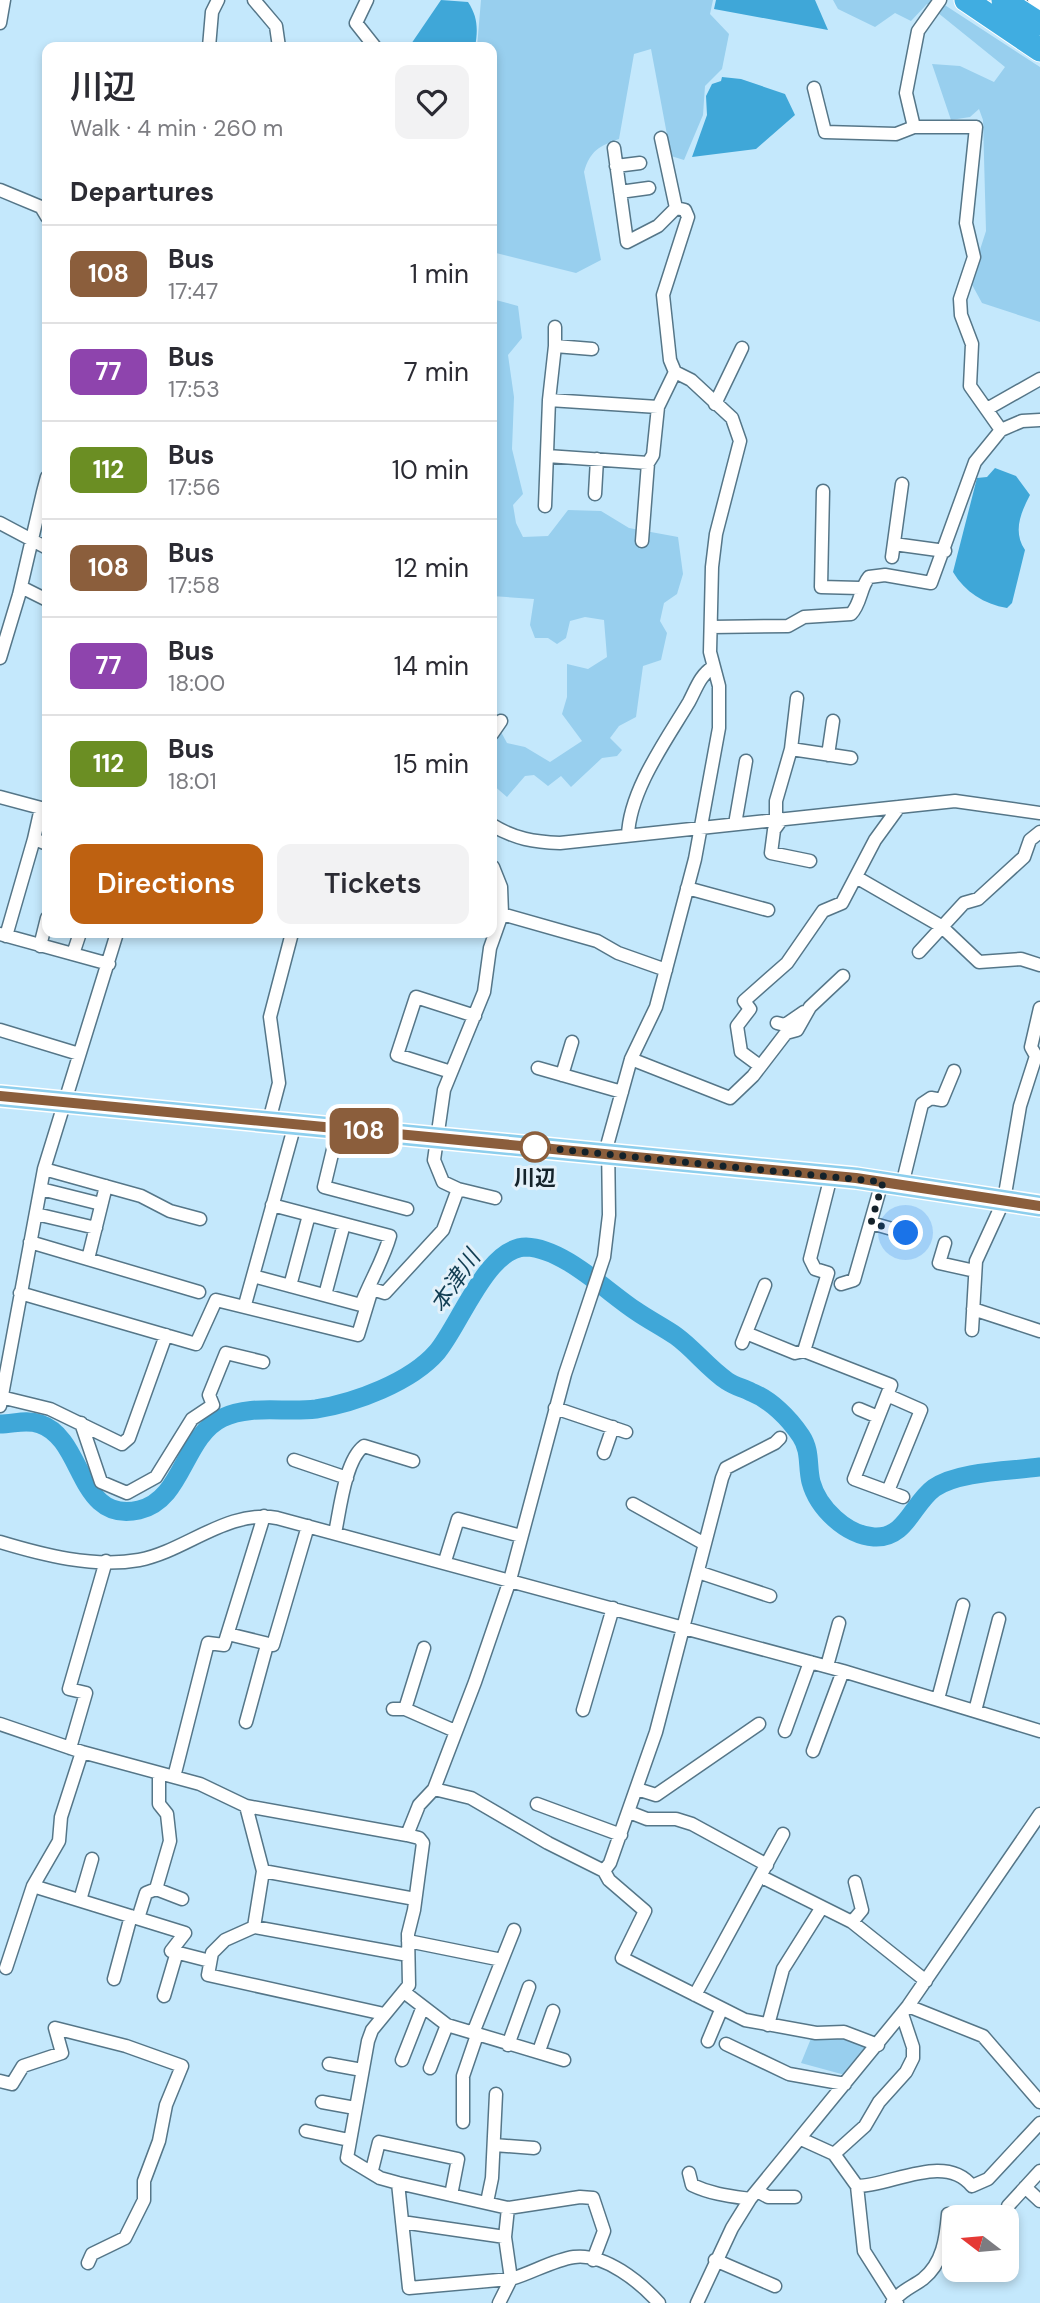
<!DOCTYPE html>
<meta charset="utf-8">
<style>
:root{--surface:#fff;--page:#f2f2f3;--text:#2b2b33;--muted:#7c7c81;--line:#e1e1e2;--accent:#be6111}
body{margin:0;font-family:"DM Sans","Noto Sans JP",sans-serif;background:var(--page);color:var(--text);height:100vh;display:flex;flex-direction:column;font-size:26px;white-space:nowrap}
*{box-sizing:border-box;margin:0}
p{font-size:23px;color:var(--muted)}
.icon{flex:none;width:38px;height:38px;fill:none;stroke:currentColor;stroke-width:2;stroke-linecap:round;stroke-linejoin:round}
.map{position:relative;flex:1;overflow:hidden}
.panel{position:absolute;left:42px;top:42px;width:455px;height:896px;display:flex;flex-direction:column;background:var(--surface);border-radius:14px;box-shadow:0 4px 10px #0003}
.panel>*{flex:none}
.badge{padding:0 14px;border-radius:10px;font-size:24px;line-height:46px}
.needle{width:46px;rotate:286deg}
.controls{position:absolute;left:942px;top:2205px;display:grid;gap:14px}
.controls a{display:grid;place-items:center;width:77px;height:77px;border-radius:14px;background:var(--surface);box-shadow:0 4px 10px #0003;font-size:35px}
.you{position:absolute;width:35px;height:35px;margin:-18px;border:5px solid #fff;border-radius:50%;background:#1a73e8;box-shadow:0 0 0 10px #1a73e833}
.map>.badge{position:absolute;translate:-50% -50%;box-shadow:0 0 0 4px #fff}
h2{padding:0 28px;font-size:26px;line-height:63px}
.round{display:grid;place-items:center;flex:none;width:74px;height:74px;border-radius:14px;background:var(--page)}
.head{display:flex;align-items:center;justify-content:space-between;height:119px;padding:0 28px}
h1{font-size:33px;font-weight:600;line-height:52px}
.cta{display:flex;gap:14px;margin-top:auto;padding:14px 28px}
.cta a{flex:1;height:80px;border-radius:14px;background:var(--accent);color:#fff;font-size:28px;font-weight:600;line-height:80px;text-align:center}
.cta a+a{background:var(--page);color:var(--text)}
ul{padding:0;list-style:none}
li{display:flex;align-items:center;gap:21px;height:98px;padding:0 28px;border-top:2px solid var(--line)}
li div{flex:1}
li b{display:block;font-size:26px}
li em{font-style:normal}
li .badge{min-width:77px;font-weight:700;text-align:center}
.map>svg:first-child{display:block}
.green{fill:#98cfee}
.water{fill:#3fa7d8}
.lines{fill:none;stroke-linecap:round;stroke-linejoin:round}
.river{stroke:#3fa7d8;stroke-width:19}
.street-casing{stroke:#557688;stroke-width:15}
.primary-casing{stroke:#fff;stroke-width:24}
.highway-casing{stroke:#fff;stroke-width:25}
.street{stroke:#fff;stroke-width:12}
.primary{stroke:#8cceed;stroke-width:21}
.highway{stroke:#40ade1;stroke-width:23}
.line-casing{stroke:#fff;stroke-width:16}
.line{stroke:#8b5e3c;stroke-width:10}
.walk{stroke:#14222a;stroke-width:7;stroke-dasharray:0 12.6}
.stop-dot{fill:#fff;stroke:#8b5e3c;stroke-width:3.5}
.labels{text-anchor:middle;stroke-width:6;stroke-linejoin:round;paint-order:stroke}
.stop-label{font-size:21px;font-weight:bold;fill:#14222a;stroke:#e3f1fa}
.water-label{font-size:23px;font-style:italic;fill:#113d52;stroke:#e3f1fa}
</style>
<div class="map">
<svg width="1040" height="2303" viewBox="0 0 1040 2303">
<rect width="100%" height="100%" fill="#c4e8fc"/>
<path class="green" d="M481,0H713L710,14L729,34L722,69L705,86L703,115L684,160L671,156L651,49L634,54L619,139C599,146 590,151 584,172L601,260L576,273L492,252V47H477Z
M833,0H937L1040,67V322L982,303L970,281L986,231L983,120L979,109L970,117L951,120L932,64L960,66L994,82L1005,67L927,4L911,21L895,13L875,27L838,9Z
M492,299L518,306L522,338L508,355L514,397L512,449L523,494L513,505L516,523L523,537L548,536L568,510L601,511L629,528L678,537L683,574L677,594L664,603L660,621L667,633L661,660L643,666L636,717L619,726L610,738L622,750L617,756L602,758L571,787L561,776L548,786L534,775L525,776L507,797L492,784V742L501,732L507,743L525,747L550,762L582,741L562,714L567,697V664L588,669L607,657L604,620L585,617L570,621L566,638L557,644L548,638H535L530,625L534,599L492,596Z
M843,2034L870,2046L845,2075L801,2063L812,2036Z"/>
<path class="water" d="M441,0L468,2C478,17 478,30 475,47H409Z
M716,0H815L828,30L714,9Z
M722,77L741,79L785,94L795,115L756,149L692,157L707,115L706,96L712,84L721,81Z
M995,468L1016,476L1030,495C1020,514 1013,532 1025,550L1012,603L1007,608C984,604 965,592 953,572L977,478L987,477Z"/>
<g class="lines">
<path class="river" d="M0,1424C14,1424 26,1419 40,1424C85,1439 77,1524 139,1510C183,1500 183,1437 222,1418C251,1404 285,1413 316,1409C355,1403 411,1382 437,1352C460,1325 487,1247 526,1247C563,1248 606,1291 636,1311C649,1320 663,1327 676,1336C694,1349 708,1368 727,1381C734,1386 743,1388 751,1392C771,1400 789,1418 801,1436C811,1451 807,1466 811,1482C818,1508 846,1535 874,1537C906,1539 912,1504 934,1488C958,1471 1011,1471 1040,1467"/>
<g class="street-casing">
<path id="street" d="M254,0L276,26L279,47
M367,0L356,23L375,47
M1034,0L1040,6
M0,23L4,0
M209,47L212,12L218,0
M814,88L825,132L896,134L914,127
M614,148L627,242L658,226L676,208
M616,166L640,163
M0,190L41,207L47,217
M620,192L649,188
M555,346V327
M549,400L555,346L592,349
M715,404L742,348
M987,409L1040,379
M1001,430L1022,421L1040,420
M547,456L648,463
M823,491L821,587L860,588
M43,492L47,477
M595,494L597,459
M545,506L549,400L658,407
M0,523L47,548
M642,541L648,463L653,455L658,407L675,372
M894,544L945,551
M892,557L902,484
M21,587L47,600
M711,627L788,626L804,617L851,614C861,604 860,588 869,577L885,575L931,583L975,462L1001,430L970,386L972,344L961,315L960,299L974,257L966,223L976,127H914L906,93L918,31L940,0
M0,658L19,595L43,492L47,493
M492,734L501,721
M791,749L851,758
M828,755L833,721
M0,797L41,808L34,839L47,844
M782,819L774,830L771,853L810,861
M776,820V801L791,749L797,698
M735,824L746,761
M492,825C515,839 534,842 560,843L955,801L1040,813
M628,836C629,791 667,739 689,702C696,689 700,675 713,667
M493,867L501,887L502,914
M856,877L941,926L979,962L1021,959L1040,965
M687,888L768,910
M0,934L109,964
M6,936L34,839
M40,946L47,918
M919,952L964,903L978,899L1024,857L1030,840L1040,832
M73,954L80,933
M777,1023L785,1025L804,1012
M0,1030L79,1054
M631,1059L730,1098L753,1076L786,1033L797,1030L810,1007L843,976
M760,1066L741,1052L737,1026L750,1009L744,1001L787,963L823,911L842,903L875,840L899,807
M538,1068L622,1092
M451,1072L397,1055L416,997L475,1016
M562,1075L572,1042
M269,1121L279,1083L270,1017L292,933
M338,1129L324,1187L407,1209
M44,1169L141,1196L170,1211L200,1219
M831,1176L810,1259L815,1269L828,1273L804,1351L891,1385L854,1479L903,1497
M902,1185L922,1104L931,1098L942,1100L954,1071
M41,1189L101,1204
M458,1189L495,1198
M36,1214L96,1228
M871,1223L906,1233
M30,1242L199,1292
M945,1243L939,1263L975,1271
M88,1259L106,1186
M253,1276L361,1305C370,1281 383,1261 390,1236L272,1205
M841,1284L854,1280L882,1182
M290,1286L309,1215
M20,1293L196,1344L216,1300L358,1335L372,1289L385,1293L443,1230L458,1189L443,1182L434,1160L444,1090L484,992L490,948L502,914L597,941L618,953L666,970
M325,1295L344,1224
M246,1301L295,1124
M973,1309L1040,1331
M972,1330L976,1261L1004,1200L1020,1106L1036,1056L1031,1047L1040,1008
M746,1333L795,1353L804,1351
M742,1343L765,1285
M887,1395L921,1410L888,1491
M1,1397L50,1409L122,1444L129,1438L166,1335
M0,1406L44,1169L117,933
M555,1408L626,1432
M859,1409L878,1417
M81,1423L101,1482L127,1493L156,1477L192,1419L213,1405L209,1395L226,1353L263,1362
M604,1453L613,1427
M294,1460L347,1478
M633,1504L703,1543
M335,1533C340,1510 345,1460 364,1446L413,1461
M0,1542C43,1555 93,1568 139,1560C186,1551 227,1509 277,1518L843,1671L1040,1731
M445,1561L458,1519L521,1536
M698,1572L770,1596
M228,1634L273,1645L308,1526
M827,1666L839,1623
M938,1699L963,1605
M393,1709H405L455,1731
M405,1709L424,1648
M583,1710L613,1608
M975,1711L999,1619
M246,1722L267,1645
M0,1724L82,1752L200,1784L246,1806L407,1835
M785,1731L810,1662
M70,1748L86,1693L69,1689L106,1561
M813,1751L843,1671
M174,1777L208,1643L224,1645L264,1516
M434,1789L471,1798L548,1843L604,1871L610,1863L656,1732L722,1478L726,1468L775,1443L780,1438
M637,1789L656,1795L759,1724
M537,1804L621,1835
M246,1806L263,1871L254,1927
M629,1812L647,1819H676L692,1824L767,1865
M263,1871L415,1899
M604,1871L609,1880L645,1911L622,1958L745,2020L816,2033L844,2032L878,2045
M760,1876L852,1922L926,1981
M33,1886L185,1933L171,1951L210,1961
M156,1889L182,1899
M80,1900L92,1859
M140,1912L146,1893L156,1889L170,1841L167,1814L159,1804V1774
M852,1922L862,1910L855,1882
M408,1941L502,1960
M6,1968L33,1886L59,1841L61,1817L82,1752
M114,1979L131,1916
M404,1992L447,2025L564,2060
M695,1995L783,1834
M164,1996L177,1952
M908,2006L983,2036L1040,2102
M384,2014L208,1975L212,1953L225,1940L254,1927L408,1955
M768,2025L783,1969L822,1907
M473,2033L514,1930
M708,2041L721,2010
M726,2044L789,2074L845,2084
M508,2045L529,1987
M539,2051L553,2011
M402,2060L422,2009
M329,2064L362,2070
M430,2068L447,2025
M0,2081L12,2084L23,2066L62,2053L55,2028L126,2046L182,2066L166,2105L159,2141L144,2181V2200L125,2238L92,2254L88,2263
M322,2102L355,2108
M463,2122V2076L477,2035
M306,2131L349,2140
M801,2139L834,2154L857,2186L864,2251L897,2303
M494,2145L534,2148
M834,2154L865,2126L879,2102L906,2072L913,2058V2047L902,2014
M372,2170L379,2142L458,2159L451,2195
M689,2173L692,2185C711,2194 729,2196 750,2199
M398,2183L409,2288L511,2279L505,2237L508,2208
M857,2186C891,2186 945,2152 972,2186L988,2179L1040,2123
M1025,2187L1040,2201
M757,2191L768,2197H795
M487,2202L492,2178L496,2094
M1008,2206L1040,2171
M402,2222L505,2237
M593,2260L604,2231L593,2198L580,2197L508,2208L398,2183L380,2178L347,2158L368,2041L372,2030L409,1985L408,1934L414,1910L423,1843L419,1838L407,1835L419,1805L434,1789L475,1682L510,1580L565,1374L604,1257L609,1215L608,1142L631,1059L656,1007L695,859L719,728V686L710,652L712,567L716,534L740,441L732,418L691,380L675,372L670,360L663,295L688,217L685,210L676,208L661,138
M715,2260L775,2286
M499,2303L511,2279C532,2273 553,2260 574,2257C605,2253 640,2282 659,2303
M697,2303L732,2228L750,2199L908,2006L1040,1814
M892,2303C900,2291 912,2287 923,2279C943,2263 946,2238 948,2214"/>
</g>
<g class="primary-casing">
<path id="primary" d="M0,1096L856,1178L1040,1206"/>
</g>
<g class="highway-casing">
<path id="highway" d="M966,0L1040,50
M1003,0L1040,24"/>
</g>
<use href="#street" class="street"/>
<use href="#primary" class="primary"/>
<use href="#highway" class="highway"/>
</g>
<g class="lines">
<g class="line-casing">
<path id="line" d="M0,1096L856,1178L1040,1206"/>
</g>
<use href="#line" class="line"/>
<path class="walk" d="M535,1147L883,1182L871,1223L906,1233"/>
</g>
<circle class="stop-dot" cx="535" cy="1147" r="14"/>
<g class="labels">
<g class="stop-label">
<text x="535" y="1185">川辺</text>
</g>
<g class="water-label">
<text transform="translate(455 1281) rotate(-56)" y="8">本津川</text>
</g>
</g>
</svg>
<div class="controls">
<a><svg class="needle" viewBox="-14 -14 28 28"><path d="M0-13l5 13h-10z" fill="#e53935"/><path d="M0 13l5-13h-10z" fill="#7c7c81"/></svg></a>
</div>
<div class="you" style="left:906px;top:1233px"></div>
<b class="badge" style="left:364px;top:1131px;background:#8b5e3c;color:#fff">108</b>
<section class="panel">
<div class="head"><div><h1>川辺</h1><p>Walk · 4 min · 260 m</p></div><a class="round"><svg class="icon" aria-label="heart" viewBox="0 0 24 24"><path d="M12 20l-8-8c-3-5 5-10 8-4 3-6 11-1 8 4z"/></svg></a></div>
<h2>Departures</h2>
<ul>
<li><span class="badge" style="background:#8b5e3c;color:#fff">108</span><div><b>Bus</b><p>17:47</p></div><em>1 min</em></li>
<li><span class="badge" style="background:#8e44ad;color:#fff">77</span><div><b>Bus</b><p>17:53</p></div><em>7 min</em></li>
<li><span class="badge" style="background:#6b8e23;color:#fff">112</span><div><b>Bus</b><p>17:56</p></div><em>10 min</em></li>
<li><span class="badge" style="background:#8b5e3c;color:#fff">108</span><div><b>Bus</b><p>17:58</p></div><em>12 min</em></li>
<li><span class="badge" style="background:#8e44ad;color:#fff">77</span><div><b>Bus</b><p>18:00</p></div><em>14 min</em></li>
<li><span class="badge" style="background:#6b8e23;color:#fff">112</span><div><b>Bus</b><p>18:01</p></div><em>15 min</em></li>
</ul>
<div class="cta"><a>Directions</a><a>Tickets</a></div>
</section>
</div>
